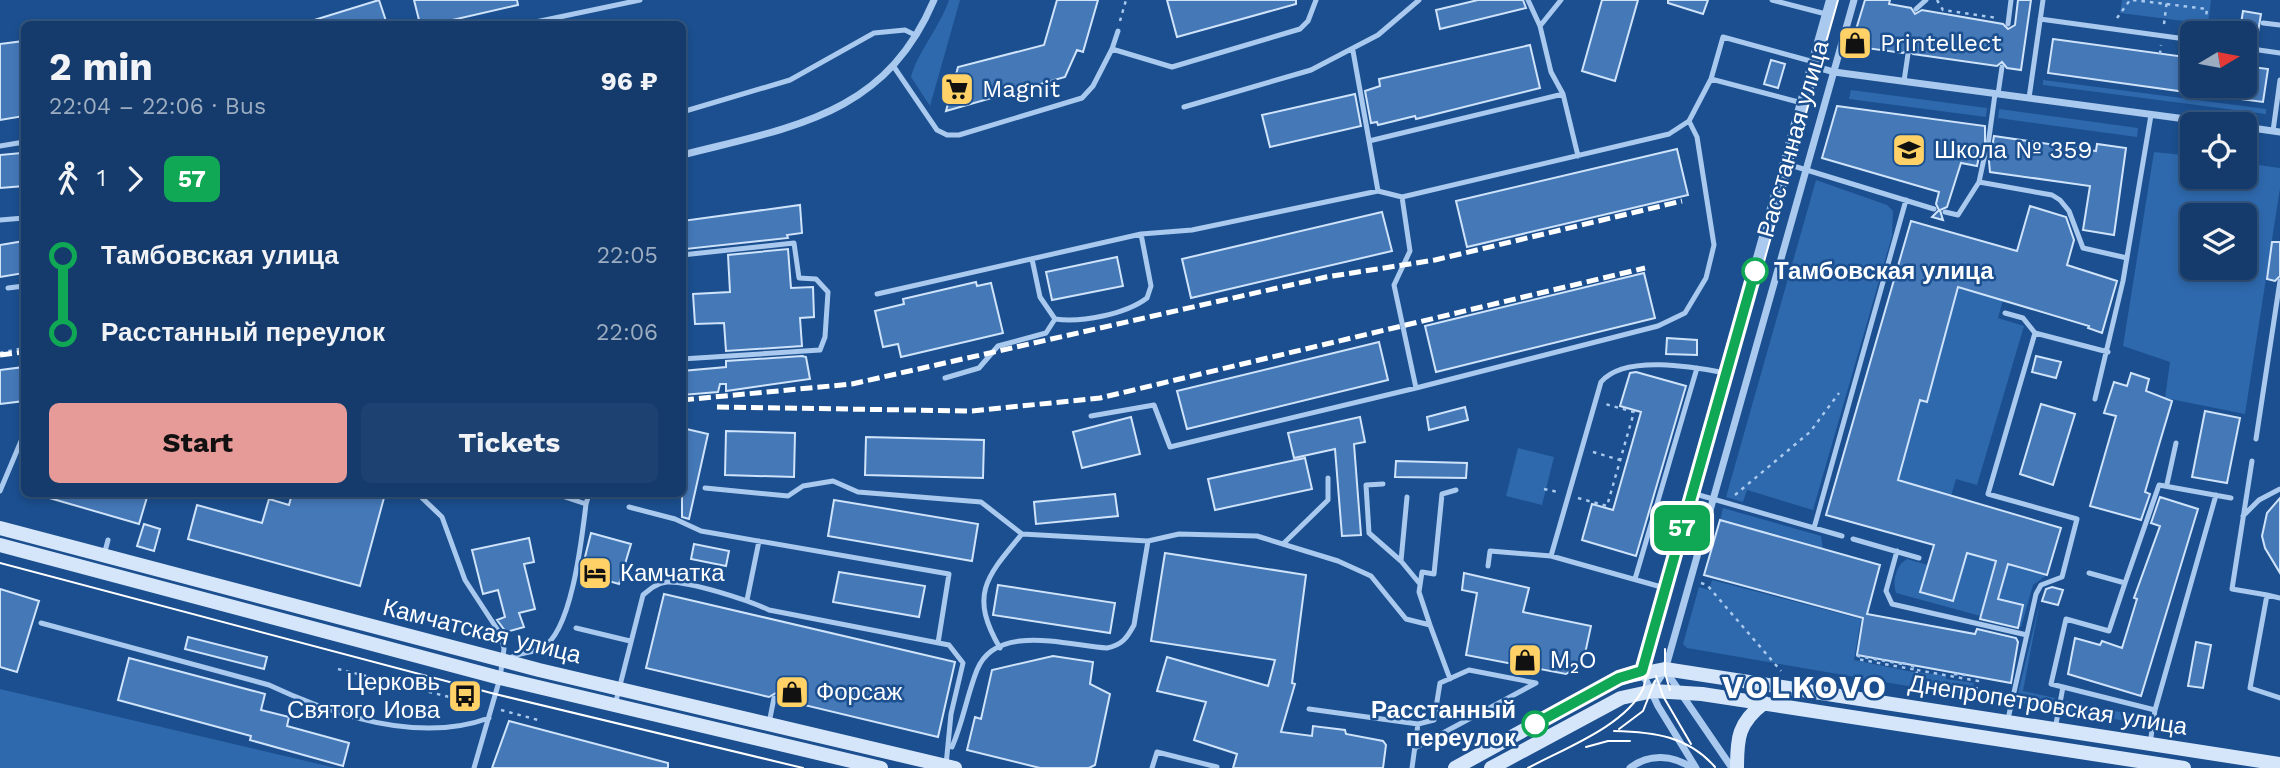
<!DOCTYPE html>
<meta charset="utf-8">
<style>
:root{--surface:#143b6b;--page:#1d4271;--text:#f1f3f6;--muted:#9dadc1;--line:#33557e;--accent:#e69b98}
body{margin:0;font-family:"Work Sans",sans-serif;background:var(--page);color:var(--text);height:100vh;display:flex;flex-direction:column;font-size:26px;white-space:nowrap}
*{box-sizing:border-box;margin:0}
p{font-size:23px;color:var(--muted)}
.icon{flex:none;width:38px;height:38px;fill:none;stroke:currentColor;stroke-width:2;stroke-linecap:round;stroke-linejoin:round}
.map{position:relative;flex:1;overflow:hidden}
.panel{position:absolute;left:21px;top:21px;width:665px;height:476px;display:flex;flex-direction:column;background:var(--surface);border-radius:10px;box-shadow:0 4px 10px #0003,0 0 0 2px var(--line)}
.panel>*{flex:none}
.badge{padding:0 14px;border-radius:10px;font-size:24px;line-height:46px}
.needle{width:46px;rotate:80deg}
.buttons{position:absolute;left:2180px;top:21px;display:grid;gap:14px}
.buttons a{display:grid;place-items:center;width:77px;height:77px;border-radius:10px;background:var(--surface);box-shadow:0 4px 10px #0003,0 0 0 2px var(--line);font-size:35px}
.map>.badge{position:absolute;translate:-50% -50%;box-shadow:0 0 0 4px #fff}
.legs{display:flex;align-items:center;gap:10px;height:77px;padding:0 28px;font-size:23px}
.legs p{margin-inline-start:auto}
.headline{display:flex;align-items:center;justify-content:space-between;height:119px;padding:0 28px}
h1{font-size:38px;font-weight:700;line-height:52px}
.action{display:flex;gap:14px;margin-top:auto;padding:14px 28px}
.action a{flex:1;height:80px;border-radius:10px;background:var(--accent);color:#111;font-size:28px;font-weight:700;line-height:80px;text-align:center}
.action a+a{background:var(--page);color:var(--text)}
ul{padding:0 28px;list-style:none}
li{display:flex;align-items:center;gap:24px;height:77px;font-size:26px}
li i{display:grid;place-items:center;width:10px;height:100%;margin:0 9px;background:currentColor}
li i::after{content:'';width:18px;height:18px;margin:-9px;border:5px solid;border-radius:50%;background:var(--surface)}
li p{margin-inline-start:auto}
li:first-child i{background:linear-gradient(#0000 50%,currentColor 0)}
li:last-child i{background:linear-gradient(currentColor 50%,#0000 0)}
.map>svg:first-child{display:block}
.green{fill:#2e69ad;fill-rule:evenodd}
.building{fill:#4478b7;stroke:#cfe3fa;stroke-width:2}
.lines{fill:none;stroke-linecap:round;stroke-linejoin:round}
.path{stroke:#a9c9ee;stroke-width:2.5;stroke-dasharray:3.5 5;stroke-linecap:butt}
.service{stroke:#a9c9ee;stroke-width:5}
.minor{stroke:#a9c9ee;stroke-width:7}
.tertiary{stroke:#a9c9ee;stroke-width:12}
.secondary{stroke:#d6e6fa;stroke-width:14}
.tram{stroke:#fff;stroke-width:2}
.rail{stroke:#fff;stroke-width:5;stroke-dasharray:12 5;stroke-linecap:butt}
.line-1-casing{stroke:#fff;stroke-width:16}
.line-1{stroke:#10a855;stroke-width:10}
.stop-1-dot{fill:#fff;stroke:#10a855;stroke-width:3.5}
.labels{text-anchor:middle;stroke-width:5;stroke-linejoin:round;paint-order:stroke}
.poi-label{font-size:24px;fill:#fff;stroke:#1b4f8f;text-anchor:start}
.street-label{font-size:24px;fill:#fff;stroke:#1b4f8f}
.stop-label{font-size:24px;font-weight:bold;fill:#fff;stroke:#1b4f8f;text-anchor:start}
.district-label{font-size:32px;font-weight:bold;letter-spacing:2px;fill:#fff;stroke:#1b4f8f}
</style>
<div class="map">
<svg width="2280" height="768" viewBox="0 0 2280 768">
<rect width="100%" height="100%" fill="#1b4f8f"/>
<path class="green" d="M949,0H960L930,106L911,77C917,53 940,27 949,0Z
M2122,0H2211L2208,24L2120,13Z
M2043,80L2266,109V114L2043,85Z
M1851,90L1987,108L1986,117L1849,99Z
M1999,109L2138,128L2137,137L1998,118Z
M2154,152L2193,156V177H2245V163L2280,168V188L2245,414L2165,398L2170,362L2123,346ZM2193,215H2245V268H2193Z
M1816,180L1887,205L1893,211L1892,236L1813,510L1747,490L1743,502L1726,497Z
M1958,287L2003,300L1998,318L2024,326L1977,485L1956,479L1951,496L1898,480L1920,400L1927,401Z
M1518,448L1554,457L1542,505L1506,496Z
M1723,508L1821,536L1823,549L1720,520Z
M1967,553L2047,575L2033,585L2021,627L1896,593C1892,581 1896,565 1907,559L1928,565L1920,592L1953,601Z
M1712,580L1861,619L1854,660L1913,672L1946,675V679L1974,683L1972,697L1687,648L1683,644L1699,587L1709,590Z
M2040,601L2023,691L2055,698L2053,709L2016,702Z
M0,689L336,768H0Z
M2066,701L2135,715V719L2147,721V725L2064,710Z"/>
<path class="building" d="M379,0L387,24H311V21Z
M414,0H517L518,5L435,24H420Z
M1057,0H1098L1083,52L1077,50L1065,77L946,111L958,67L1044,45Z
M1167,0H1296V4L1177,37Z
M1478,0H1523L1526,8L1440,29L1436,10Z
M1602,0H1638L1615,81L1582,71Z
M1668,0H1708L1703,14L1668,3Z
M1865,0H1890L1889,4L1911,8L1915,14L1922,10L2003,24L2008,29L2015,25L2018,0H2031L2021,70L2007,68L2002,62L1997,66L1913,54L1908,49L1903,53L1851,46Z
M2243,11L2261,14L2258,32L2247,27L2240,30Z
M2053,39L2193,58V93L2048,73Z
M24,41V116L0,120V44Z
M1530,45L1540,88L1416,119L1415,116L1378,125L1377,122L1371,123L1365,91L1380,86L1379,79Z
M1771,60L1785,64L1778,88L1764,84Z
M2245,66L2268,69L2263,102L2201,94L2202,86H2245Z
M1355,94L1361,126L1270,147L1262,115Z
M1837,106L1985,126V149L1980,152L1977,166L1961,163L1947,207L1940,210L1943,220L1932,217L1939,210L1936,204L1939,192L1822,158Z
M1994,136L2096,151L2097,144L2126,148L2114,235L2083,230L2090,186L1990,172L1988,150L1992,148Z
M1677,149L1688,195L1467,247L1456,201Z
M21,153L24,186L0,188V155Z
M800,205L802,233L787,235L788,238L686,249L682,221Z
M2030,206L2066,217L2074,240L2067,265L2117,281L2102,333L2088,328L2089,326L1958,287L1927,402L1920,400L1898,480L2061,528L2047,575L2008,564L1998,599L2023,605L2018,628L1980,619L1996,561L1967,553L1953,601L1920,592L1934,545L1826,515L1911,221L2017,251Z
M1382,212L1392,251L1191,298L1182,259Z
M24,241V273L0,277V245Z
M2272,242H2280V276L2275,281L2267,279Z
M788,249L791,288L813,287L814,317L800,318L802,346L726,351L724,323L695,324L693,294L730,292L728,255Z
M1117,257L1123,286L1052,300L1046,272Z
M1644,273L1655,318L1436,372L1425,326Z
M976,282L977,286L991,283L1003,333L901,357L898,344L883,347L875,311L904,304L903,299Z
M1667,338L1697,340V355L1666,354Z
M1379,342L1388,380L1187,429L1177,391Z
M802,356L806,357L810,379L726,391V384H720L718,392L682,395V371L726,367V361Z
M2036,356L2061,362L2056,378L2032,372Z
M24,367V401L0,404V370Z
M1636,372L1686,386L1636,556L1582,540L1592,504L1613,510L1641,412L1620,406L1630,373Z
M2131,373L2149,379L2146,391L2172,401L2145,492L2150,494L2141,520L2090,506L2116,416L2104,413L2114,382L2127,386Z
M2041,404L2075,414L2053,485L2020,474Z
M1465,407L1468,420L1429,430L1427,417Z
M2205,411L2240,418L2227,483L2192,477Z
M1131,417L1140,454L1082,468L1073,432Z
M1360,417L1365,442L1354,444L1361,535L1342,536L1335,449L1294,458L1288,433Z
M682,428L708,434L689,519L682,517Z
M726,431L795,433L794,477L725,475Z
M866,437L984,440L983,478L865,475Z
M1305,458L1312,489L1215,510L1208,479Z
M1396,461L1467,463L1466,478L1395,477Z
M47,494H148L139,524L46,497Z
M292,494H385L360,586L188,539L197,505L262,523L269,499L289,505Z
M1115,494L1118,516L1036,524L1034,502Z
M2160,497L2198,509L2141,696L2068,674L2075,638L2100,645L2102,641L2122,648L2137,599L2134,598L2160,526L2151,523Z
M2280,498V573L2265,548L2262,536L2267,513Z
M834,500L978,524L972,561L828,536Z
M1720,520L1880,565L1867,614L1975,634L1977,629L2016,638L2018,642L2011,683L1857,655L1863,618L1704,575Z
M144,524L160,529L154,551L137,546Z
M591,533L631,544L619,584L581,573Z
M529,538L534,562L524,564L535,609L519,613L524,627L506,632L497,620L505,617L498,590L483,594L472,550Z
M694,544L729,551L726,566L691,559Z
M1165,553L1306,575L1292,683L1295,684L1281,732L1312,736L1313,726L1345,730L1346,734L1383,741L1386,745L1383,768H1233L1237,754L1194,740L1206,702L1157,691L1167,657L1268,686L1275,660L1151,641Z
M839,572L925,586L919,617L833,602Z
M1464,573L1529,588L1523,612L1591,626L1583,663L1566,674L1466,655L1477,593L1462,590Z
M998,585L1115,603L1110,633L993,615Z
M2052,587L2063,590L2058,605L2042,601L2046,589Z
M0,589L39,601L17,672L0,667Z
M664,594L955,662L938,737L779,699L776,693L769,697L646,668Z
M188,637L267,657L264,669L185,649Z
M2196,642L2211,645L2203,688L2188,686Z
M1053,656L1093,662L1090,684L1110,694L1095,765L1089,768H1040L967,750L975,717L981,719L992,670Z
M129,658L265,694L261,710L289,717L287,726L349,743L343,766L250,740L251,736L118,700Z
M509,721L668,763V768H492Z"/>
<g class="lines">
<path class="path" d="M1937,0L1943,10L1998,18
M2133,0L2207,9L2204,33
M2117,18L2130,0
M1120,21L1126,0
M2164,24L2167,0
M2160,54L2161,45
M0,353L24,348
M1593,452L1620,460
M1544,489L1558,492
M1735,495L1810,432L1839,393
M1578,498L1607,506L1634,412L1605,404
M1701,583L1707,585L1781,671
M1903,663L1915,667L1914,670
M1902,664L1858,656L1857,659L1917,670L1914,692
M338,669L481,705
M1917,670L1978,681L1974,701
M1954,674L1966,675
M501,710L538,720
M2164,732L2165,725"/>
<path class="service" d="M1528,0L1540,26
M1561,0L1540,26L1551,72L1563,94L1578,156
M1772,0L1826,14
M1916,9L1926,0
M2040,19L2193,40
M2263,23L2280,25
M526,24L640,0
M2008,24L2011,0
M2245,35L2246,32
M2245,48L2280,53
M1112,49L1118,31
M1353,51L1378,191
M894,67L937,130L947,135H959L1082,98L1093,86L1112,49L1172,67L1300,29L1308,21L1316,0
M1711,79L1723,37L1814,62
M1904,81L1908,54
M1998,94L2002,67
M2029,98L2043,0
M1184,107L1311,70L1378,35L1419,0
M682,112L790,80L874,33L905,30L915,35
M2273,131L2280,80
M1369,141L1563,94
M1988,145L1995,94
M0,146L24,142
M1787,164L1934,209
M1979,182L2052,195L2060,200L2069,211L2083,248L2127,258
M1402,197L1410,251L1394,285L1416,388
M1945,212L1958,215L1979,182L1985,154
M0,220L24,218
M682,255L794,243L799,278L816,279L828,292L825,337L820,350L682,359
M1032,259L1040,297L1055,319C1081,323 1126,314 1147,298L1151,286L1141,234
M8,288L24,286
M877,294L1141,234L1192,230L1378,191L1402,197L1669,134L1689,121L1711,79L1802,103
M2005,313L2023,318L2035,333
M945,378L979,368L998,346L1046,333L1055,319
M2095,399L2123,281L2151,115
M1091,416L1154,405L1170,447L1416,388L1658,326L1685,313L1706,278L1714,245L1697,137L1689,121
M2256,439L2280,281
M2252,461L2232,589L2267,595L2250,688L2280,698
M1383,484L1366,485L1369,533L1401,561
M2167,484L2176,443
M705,488L788,496L803,486L833,481L858,492L981,502L1022,534C986,577 969,595 1000,648
M0,491L24,434
M1692,493L1842,536
M418,494L442,517L465,580L501,635L504,649L500,678L474,768
M1407,497L1401,561L1420,584
M586,504L589,494
M629,507L675,519L701,531L949,574L938,643
M2243,516L2259,500L2280,489
M1814,528L1906,200
M1022,534L1148,541L1179,534L1257,536L1338,561L1371,576L1406,619L1430,625L1450,679
M1853,539L1919,558
M1283,544L1328,500V478
M1897,551L1886,591L1892,604L2027,635
M104,555L108,540
M1551,556L1601,382C1624,354 1694,367 1726,373
M1488,566L1490,551L1551,556L1665,588
M2089,573L2125,583L2109,631L2066,619L2051,684L2155,710
M1635,579L1697,368
M2125,583L2159,485L2231,498
M2267,595L2280,598
M747,600L759,541
M41,623L269,685C333,715 419,744 489,718
M1430,625L1419,592L1422,572L1434,574L1442,494L1456,490
M576,628L630,641
M506,660C520,651 530,654 542,648C572,632 582,537 586,504L556,494
M615,705L643,595C650,589 657,583 667,582C689,581 748,600 769,610L949,645L963,663L951,714L946,765
M1309,709L1418,724L1412,768
M2008,719L2036,594L2041,585L2062,577L2077,519L1988,494L2035,333L2108,352
M769,723L774,698
M2055,729L2063,687
M2150,744L2155,710L2216,495
M952,747C963,722 967,695 977,670C996,622 1070,646 1107,648C1122,645 1127,638 1134,625L1148,541
M1415,748L1536,683L1469,670L1440,683L1434,720L1418,724
M1152,768L1157,752L1217,767"/>
<path class="minor" d="M1813,66L1834,72L2223,124
M2245,127L2280,132
M682,155C792,127 885,116 934,0
M1665,670L1732,768
M1642,672L1658,706L1696,768
M1652,690L1665,670L1854,0
M1630,768C1649,753 1673,755 1692,768"/>
<path class="tertiary" d="M1642,672L1832,0"/>
<path class="secondary" d="M0,528L539,670L955,768
M0,545L500,678L881,768
M1455,768L1619,678L1665,669L2280,764
M1491,768L1621,698L1653,691L1702,694L2184,768
M1737,768C1737,738 1738,723 1764,703"/>
<path class="tram" d="M0,563L495,694L803,768
M1665,649V673L1670,690
M1656,676L1663,696L1691,744
M1619,729L1643,711L1655,681
M1614,731C1654,732 1688,736 1715,767
M1586,747L1608,741H1630
M1528,768C1563,749 1625,726 1643,689L1838,0"/>
<path class="rail" d="M0,355L24,352
M682,400L852,384L1326,277L1435,260L1682,201
M717,407L972,411L1100,398L1645,268"/>
</g>
<g class="lines">
<g class="line-1-casing">
<path id="line-1" d="M1535,724L1619,678L1642,671L1755,271"/>
</g>
<use href="#line-1" class="line-1"/>
</g>
<defs>
<g id="shop-square" transform="scale(1.75)"><rect x="-9" y="-9" width="18" height="18" rx="4" fill="#ffd166" stroke="#1b4f8f"/><path d="M-5-2.5h2.3a2.7 3.5 0 0 1 5.4 0H5L5.5 6h-11ZM-1.5-2.5h3a1.5 2.3 0 0 0-3 0Z" fill="#111"/></g>
<g id="supermarket-square" transform="scale(1.75)"><rect x="-9" y="-9" width="18" height="18" rx="4" fill="#ffd166" stroke="#1b4f8f"/><path d="M-6-5.5h2.5l.6 2H6L4.5 2H-2.5L-4.4-4H-6ZM-1.5 3.2a1.3 1.3 0 1 0 .1 0ZM3 3.2a1.3 1.3 0 1 0 .1 0Z" fill="#111"/></g>
<g id="school-square" transform="scale(1.75)"><rect x="-9" y="-9" width="18" height="18" rx="4" fill="#ffd166" stroke="#1b4f8f"/><path d="M0-5L7-2L0 1L-7-2ZM-4 1L0 2.5L4 1V4Q0 6-4 4Z" fill="#111"/></g>
<g id="hotel-square" transform="scale(1.75)"><rect x="-9" y="-9" width="18" height="18" rx="4" fill="#ffd166" stroke="#1b4f8f"/><path d="M-6-4.5h1.5V1H6V5H4.5V3h-9V5H-6ZM-4 0a1.8 1.8 0 1 1 3.6 0ZM.5 0V-2.5h3Q6-2.5 6 0Z" fill="#111"/></g>
<g id="bus-square" transform="scale(1.75)"><rect x="-9" y="-9" width="18" height="18" rx="4" fill="#ffd166" stroke="#1b4f8f"/><path d="M-5-6H5V4H4V6H2V4H-2V6H-4V4H-5ZM-3.5-4V0h7V-4ZM-3.5 1.2v1.5H-2V1.2ZM2 1.2v1.5H3.5V1.2Z" fill="#111"/></g>
</defs>
<g fill-rule="evenodd">
<use href="#shop-square" x="1855" y="43"/>
<use href="#supermarket-square" x="957" y="89"/>
<use href="#school-square" x="1909" y="150"/>
<use href="#hotel-square" x="595" y="573"/>
<use href="#shop-square" x="1525" y="660"/>
<use href="#shop-square" x="792" y="692"/>
<use href="#bus-square" x="465" y="696"/>
</g>
<g class="stop-1-dot">
<circle cx="1755" cy="271" r="12"/>
<circle cx="1535" cy="724" r="12"/>
</g>
<g class="labels">
<g class="poi-label">
<text x="1880" y="51">Printellect</text>
<text x="982" y="97">Magnit</text>
<text x="1934" y="158">Школа № 359</text>
<text x="620" y="581">Камчатка</text>
<text x="1550" y="668">М₂O</text>
<text x="440" y="690" text-anchor="end">Церковь<tspan x="440" dy="28">Святого Иова</tspan></text>
<text x="816" y="700">Форсаж</text>
</g>
<g class="street-label">
<text transform="translate(1793 139) rotate(-74)" y="8">Расстанная улица</text>
<text transform="translate(482 631) rotate(14)" y="8">Камчатская улица</text>
<text transform="translate(2048 705) rotate(9)" y="8">Днепропетровская улица</text>
</g>
<g class="stop-label">
<text x="1774" y="279">Тамбовская улица</text>
<text x="1516" y="718" text-anchor="end">Расстанный<tspan x="1516" dy="28">переулок</tspan></text>
</g>
<g class="district-label">
<text x="1805" y="698">VOLKOVO</text>
</g>
</g>
</svg>
<div class="buttons">
<a><svg class="needle" viewBox="-14 -14 28 28"><path d="M0-13l5 13h-10z" fill="#e53935"/><path d="M0 13l5-13h-10z" fill="#9dadc1"/></svg></a>
<a><svg class="icon" aria-label="locate" viewBox="0 0 24 24"><circle cx="12" cy="12" r="6"/><path d="M12 2v4M12 18v4M2 12h4M18 12h4"/></svg></a>
<a><svg class="icon" aria-label="layers" viewBox="0 0 24 24"><path d="M12 4l9 5-9 5-9-5zM3 14l9 5 9-5"/></svg></a>
</div>
<b class="badge" style="left:1682px;top:528px;background:#10a855;color:#fff">57</b>
<section class="panel">
<div class="headline"><div><h1>2 min</h1><p>22:04 – 22:06 · Bus</p></div><b>96 ₽</b></div>
<div class="legs"><svg class="icon" aria-label="walk" viewBox="0 0 24 24"><circle cx="13" cy="4" r="2"/><path d="M13 8l-2 6 4 7M11 14l-3 7M7 12l3-4h3l4 4"/></svg>1<svg class="icon" aria-label="forward" viewBox="0 0 24 24"><path d="M9 5l7 7-7 7"/></svg><b class="badge" style="background:#10a855;color:#fff">57</b></div>
<ul>
<li><i style="color:#10a855"></i><b>Тамбовская улица</b><p>22:05</p></li>
<li><i style="color:#10a855"></i><b>Расстанный переулок</b><p>22:06</p></li>
</ul>
<div class="action"><a>Start</a><a>Tickets</a></div>
</section>
</div>
